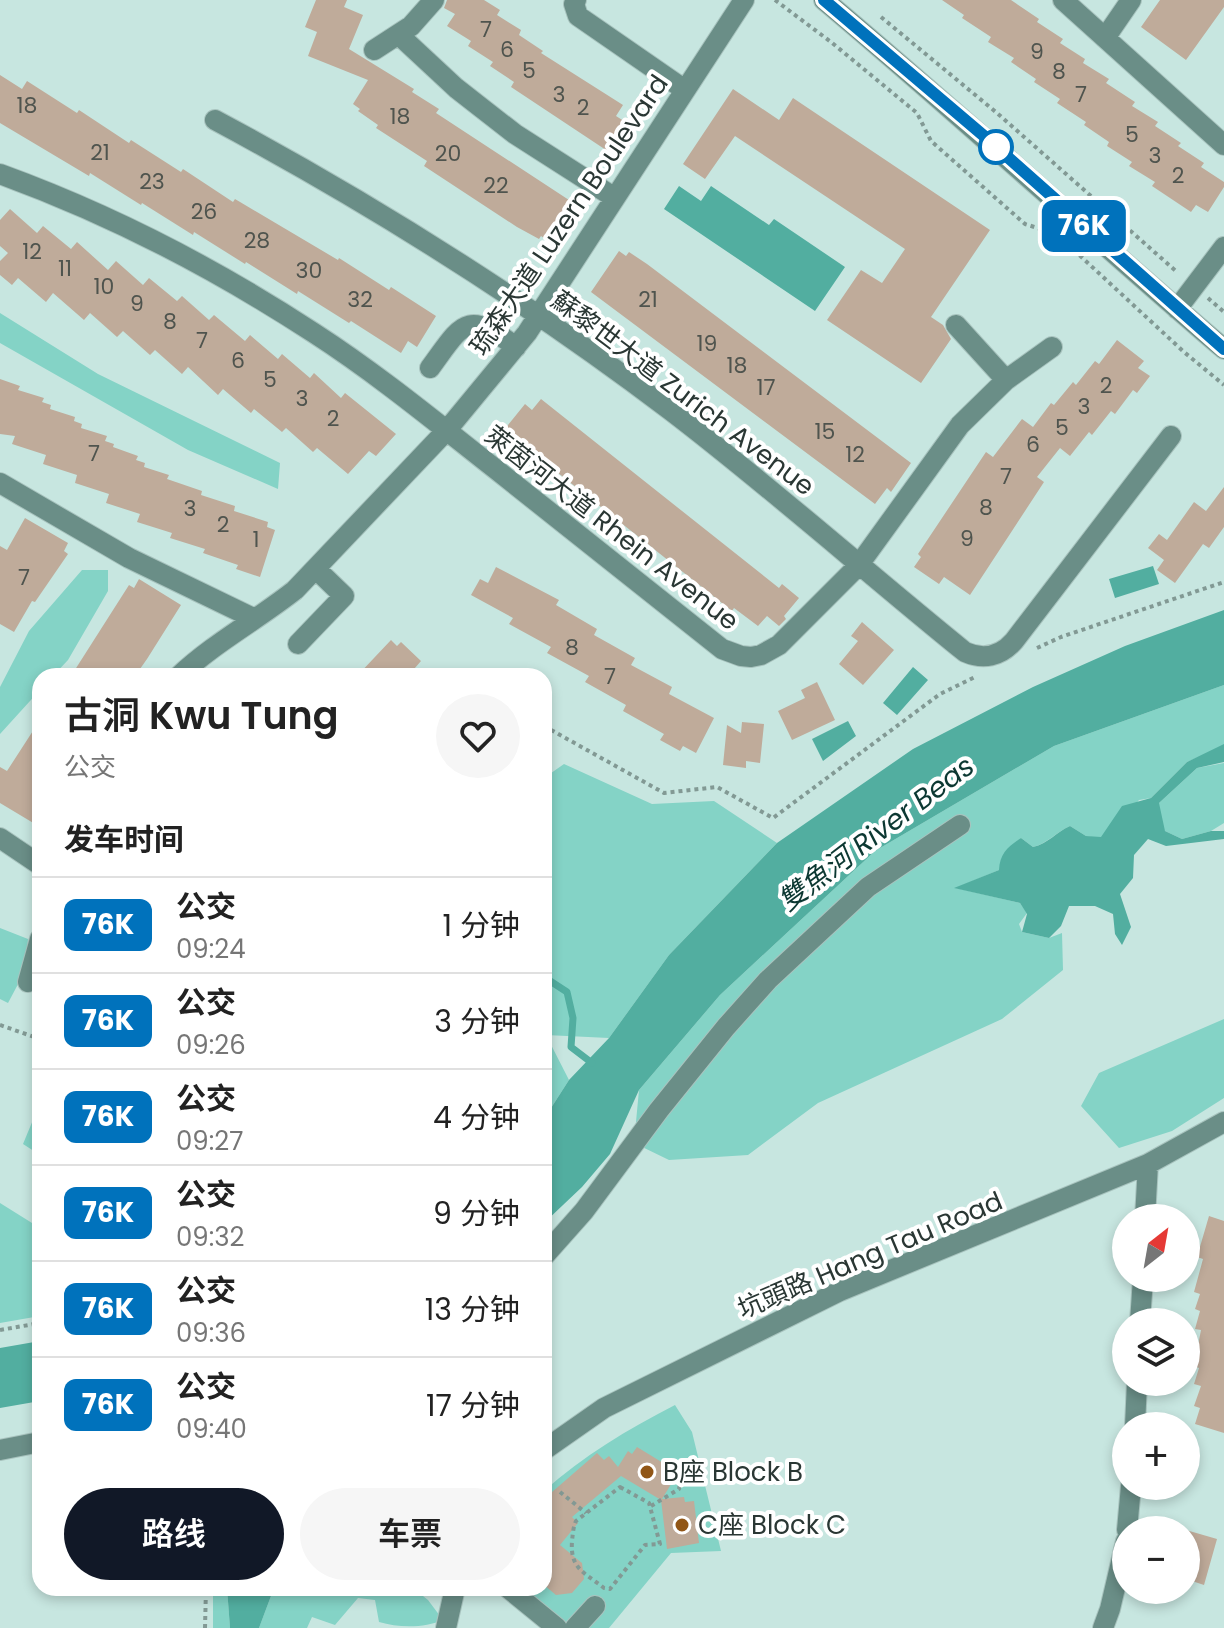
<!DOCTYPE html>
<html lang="zh">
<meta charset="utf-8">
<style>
:root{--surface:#fff;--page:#f6f6f6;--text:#222;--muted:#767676;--line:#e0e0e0;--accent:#111827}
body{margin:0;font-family:Poppins,"Noto Sans SC",sans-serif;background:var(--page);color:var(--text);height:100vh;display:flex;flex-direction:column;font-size:30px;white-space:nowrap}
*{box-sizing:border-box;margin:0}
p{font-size:26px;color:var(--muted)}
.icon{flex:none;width:44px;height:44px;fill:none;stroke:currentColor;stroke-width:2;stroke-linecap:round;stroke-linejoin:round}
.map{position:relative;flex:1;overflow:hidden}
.drawer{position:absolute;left:32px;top:668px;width:520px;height:928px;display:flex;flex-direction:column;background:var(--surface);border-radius:24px;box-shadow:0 4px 12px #0003}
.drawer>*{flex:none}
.badge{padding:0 16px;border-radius:12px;font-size:28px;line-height:52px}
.needle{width:52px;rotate:31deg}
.fabs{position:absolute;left:1112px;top:1204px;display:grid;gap:16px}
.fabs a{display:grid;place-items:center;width:88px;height:88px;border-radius:50%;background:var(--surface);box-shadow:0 4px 12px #0003;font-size:40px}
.map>.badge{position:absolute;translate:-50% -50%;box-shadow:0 0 0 4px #fff}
h2{padding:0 32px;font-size:30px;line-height:72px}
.round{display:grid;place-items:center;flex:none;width:84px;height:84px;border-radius:42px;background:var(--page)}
.summary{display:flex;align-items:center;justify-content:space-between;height:136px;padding:0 32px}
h1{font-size:38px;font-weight:600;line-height:60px}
.button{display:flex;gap:16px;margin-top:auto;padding:16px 32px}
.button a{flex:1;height:92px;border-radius:48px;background:var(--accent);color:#fff;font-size:32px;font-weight:600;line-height:92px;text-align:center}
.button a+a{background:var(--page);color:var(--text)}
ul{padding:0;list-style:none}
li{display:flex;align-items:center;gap:24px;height:96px;padding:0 32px;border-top:2px solid var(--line)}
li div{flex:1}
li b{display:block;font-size:30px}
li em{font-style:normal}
li .badge{min-width:88px;font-weight:700;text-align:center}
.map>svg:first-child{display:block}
.green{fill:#84d3c6}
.water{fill:#52aea0}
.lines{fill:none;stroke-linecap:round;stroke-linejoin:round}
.stream{stroke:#52aea0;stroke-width:7}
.building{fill:#bfab9a}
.minor-casing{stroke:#a8c3be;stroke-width:22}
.path{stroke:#829994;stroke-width:4;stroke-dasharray:4 4;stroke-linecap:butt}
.minor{stroke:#6a8e87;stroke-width:20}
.line-casing{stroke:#fff;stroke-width:18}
.line{stroke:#0072bc;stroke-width:12}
.stop-dot{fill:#fff;stroke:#0072bc;stroke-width:4}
.poi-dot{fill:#915616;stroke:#fff;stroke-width:3}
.labels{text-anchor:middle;stroke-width:8;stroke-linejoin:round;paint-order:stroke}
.number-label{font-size:22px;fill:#4f544e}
.street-label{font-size:26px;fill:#2a3734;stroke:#fff}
.poi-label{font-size:26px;fill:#2a3734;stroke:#fff;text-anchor:start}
.water-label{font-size:28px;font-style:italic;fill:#0c3832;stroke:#fff}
</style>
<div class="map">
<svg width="1224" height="1628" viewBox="0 0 1224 1628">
<rect width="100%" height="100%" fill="#c7e6e0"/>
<path class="green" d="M0,313L98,374L280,463L278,489L188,450L0,343Z
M82,570H108V591L68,660L53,676H40V690L0,734V687L29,631Z
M1224,685V746L1187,762L1151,798L1139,800L1106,840L1086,836L1070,826C1056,832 1047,844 1033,847L1021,838L999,870L956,888L1020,903L1027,913L1019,924L1022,932L1049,938L1062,933L1063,970L1002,1019L818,1103L748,1155L669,1160L634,1143L639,1090L720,995L875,851L1054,746Z
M1224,763V823L1211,831L1182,839L1165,831L1158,823L1159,803L1197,768Z
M564,764L652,804L714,801L777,843L669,955L609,1038L546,1035L569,1080L544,1119V778Z
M0,928L28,939L25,971L8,1003L0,999Z
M1224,1019V1098L1172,1131L1119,1148L1081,1106L1099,1073Z
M40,1103V1155L23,1144Z
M0,1203L40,1228V1316L0,1323Z
M675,1405L692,1432L721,1551L671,1553L609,1628H545L522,1588H544V1491C583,1456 628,1429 675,1405Z
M213,1588H227L230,1628H213Z
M274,1588H413L428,1600L443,1620C425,1628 399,1628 379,1622L375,1600L358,1598L335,1625L312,1617L307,1628H259Z"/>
<path class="water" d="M679,186L701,201L711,186L769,225L774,219L845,267L815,311L664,209Z
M1153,566L1159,584L1115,598L1109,579Z
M1224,610V685L1054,746L875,851L720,995L639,1090L610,1154L582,1187L544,1223V1119L569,1080L609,1038L669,955L777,843L913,749L1033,687L1125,646Z
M913,667L928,680L897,715L883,703Z
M848,721L856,736L823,761L812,739Z
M1224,744V762L1197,768L1159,803L1165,831L1182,839L1211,831H1224V839L1166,846L1148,839L1134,855L1133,878L1120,894L1131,927L1122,945L1115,934L1113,914L1095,906H1069L1061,926L1049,938L1022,932L1027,914L1020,903L954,888L999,870C1000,853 1008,847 1021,838L1033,847C1048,844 1056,832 1070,826L1086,836L1101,837L1122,806L1151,798L1187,762Z
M40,1341V1401L0,1408V1348Z
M227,1588H274L259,1628H230Z"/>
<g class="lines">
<path class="stream" d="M544,977L567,992L573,1018L571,1047L592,1063"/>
</g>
<path class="building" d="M316,0H347L344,7L363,15L349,49L414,89L412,92L439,109L436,113L572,202L548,241L541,236L539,239L517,227L424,166L427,161L376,128L378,125L358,111L360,109L353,104L368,80L308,56L317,32L305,27Z
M447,0H484L500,10L497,15L521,30L519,35L543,51L541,53L623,105L616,116L627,123L609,152L511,87L514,82L490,66L493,62L468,46L471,41L447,26L455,14L444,8Z
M942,0H1011L1039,19L1037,22L1063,39L1060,43L1085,59L1083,63L1109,79L1106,83L1135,102L1132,106L1158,122L1155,126L1181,143L1178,146L1204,163L1201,167L1224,182V187L1208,212L1196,205L1191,212L1152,186L1155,182L1129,166L1132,162L1107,146L1109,142L1084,125L1086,122L1057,103L1060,99L1034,82L1036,79L1011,62L1014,58L988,42L991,37L962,18L964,15Z
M1160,0H1224V7L1186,60L1141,27Z
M0,75L22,89L27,81L77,113L79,110L129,143L131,140L181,172L183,169L233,202L235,199L338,260L339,258L389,290L391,287L436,316L417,347L408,341L401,353L351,321L349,323L298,291L297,294L246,262L245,264L194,232L193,235L142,203L141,205L90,173L89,176L0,123Z
M733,89L779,120L793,98L990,230L931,317L943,325L951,339L921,383L827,320L861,270L882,283L905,249L735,136L705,179L683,164Z
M10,209L37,233L43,226L71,249L77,242L108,270L116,261L143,285L149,278L177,301L182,296L209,320L214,315L245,341L250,335L278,359L282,354L310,378L314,373L341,398L345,393L396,434L376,456L369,451L348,474L317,448L313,452L286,428L282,432L254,409L251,413L223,389L218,395L188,367L182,374L155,350L150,355L123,331L117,337L90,313L84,320L53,293L46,302L18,278L12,285L0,275V261L8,253L0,246V220Z
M619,251L626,256L629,252L647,264L911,463L891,492L887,488L875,504L591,292Z
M1117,340L1144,361L1138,368L1150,376L1137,393L1133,390L1115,414L1111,411L1092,435L1089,432L1070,456L1060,448L1037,477L1044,482L970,595L944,577L939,584L914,567L921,557L918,554L986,452L993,457L1022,419L1033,427L1051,403L1054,405L1073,382L1076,385L1095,361L1099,364Z
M0,379L20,386L18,390L44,398L42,402L51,405L50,409L75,417L74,421L82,424L81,428L107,436L105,441L114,444L113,447L138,456L136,460L145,463L144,467L169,475L167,479L202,491L201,495L235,506L234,511L268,522L267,527L275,530L260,577L236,569L238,565L203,553L205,549L170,538L172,533L137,522L140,514L106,503L109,494L75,483L77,475L43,464L46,455L12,444L15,436L0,434Z
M541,399L779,588L782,584L799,598L784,616L786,619L779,626L767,616L758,626L734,608L732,611L504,430L525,404L532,410Z
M1224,487V527L1209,548L1203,544L1175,583L1157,570L1164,560L1148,548L1159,534L1167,540L1194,502L1206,511Z
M25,518L68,543L64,551L68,554L35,602L32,601L14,632L0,624V546L7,550Z
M496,567L559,600L556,605L597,629L594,635L635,658L631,665L672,687L669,694L714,718L696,753L683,746L680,751L660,740L664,734L623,711L626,705L585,682L589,676L547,653L551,647L509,624L513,618L471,595L480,579L488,583Z
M139,579L181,605L147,659L135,676H71L129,585L134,588Z
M862,622L894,650L863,685L839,664L858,641L851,636Z
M391,640L397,646L401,642L421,661L408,676H357Z
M817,682L835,720L792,740L778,711L805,698L801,690Z
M40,720V827L0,803V767L7,771Z
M742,722L764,724L760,763L746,761V768L723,765L727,725L741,733Z
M1209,1216L1224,1221V1433L1195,1424L1200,1408L1194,1406L1201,1386L1194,1384L1199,1368L1194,1366L1201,1330L1195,1329L1200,1311L1195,1309L1200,1294L1194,1292L1203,1259L1197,1257Z
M637,1447L673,1469L668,1478L673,1481L662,1499L684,1497L685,1502L694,1501L699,1543L667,1549L661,1500L621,1476L572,1517L578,1523L560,1545L582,1563L584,1579L572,1593L556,1595L544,1585V1499L597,1453L604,1460L609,1456L618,1467L628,1451L632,1454Z
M1186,1530L1217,1539L1204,1585L1186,1579Z"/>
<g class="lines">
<g class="minor-casing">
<path id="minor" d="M576,0L574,4L578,16L685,90
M824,0C960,114 1089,234 1224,349
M1063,0L1224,145
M399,35L456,88L515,134L615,198
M1105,38L1131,0
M374,50L411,26L434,0
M215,120C374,205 526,301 670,410C771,487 866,572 965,652C983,660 1000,657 1014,641L1171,436
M0,174C110,214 216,269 314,333C379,375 438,424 498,471C573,531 648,590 722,649L741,656L751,657L761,655L779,645L858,566L960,425L1006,380L1052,347
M1177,309L1224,247
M956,325L1006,380
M430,368C463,323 466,309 516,347
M0,483L129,558L255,619
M298,644L344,596L316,569
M179,676C214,643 257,620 295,590L447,430L527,333L744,0
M0,838L40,865
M28,982L40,939
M1145,1218L1148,1164
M544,1256L584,1211L659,1110L726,1027L768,980L868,887L960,825
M1140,1322L1143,1278
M1135,1426L1137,1382
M0,1450L40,1442
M544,1450L604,1408L840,1291L1148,1164L1224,1122
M1127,1530L1131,1486
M508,1588L557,1628
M446,1628L455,1588
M575,1628L595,1606
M1103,1628L1110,1609L1126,1541"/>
</g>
<path class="path" d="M775,0L831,42L917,113L931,141L1025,224L1056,234
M881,17L997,113L1177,272
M1062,239L1184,352L1224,385
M1208,298L1224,312
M1037,648L1061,637L1224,582
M544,726L664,793L717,787L773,818L940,694L975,677
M0,1025L40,1039
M0,1330L40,1323
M620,1487L649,1503L660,1544L645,1545L610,1589L604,1588C584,1572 570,1569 572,1541C573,1533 573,1528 576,1521Z
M560,1492L586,1513
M651,1506L679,1489L680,1483L676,1468
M205,1628L206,1588"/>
<use href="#minor" class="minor"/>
</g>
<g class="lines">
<g class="line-casing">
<path id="line" d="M824,0L984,136L1224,349"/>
</g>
<use href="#line" class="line"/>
</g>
<circle class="stop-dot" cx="996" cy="147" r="16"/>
<g class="poi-dot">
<circle cx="647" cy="1472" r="8"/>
<circle cx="682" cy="1525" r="8"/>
</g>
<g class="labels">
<g class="number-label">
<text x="486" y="37">7</text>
<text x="507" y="57">6</text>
<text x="1037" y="59">9</text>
<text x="529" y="78">5</text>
<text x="1059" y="79">8</text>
<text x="559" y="102">3</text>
<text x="1081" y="102">7</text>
<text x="27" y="113">18</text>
<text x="583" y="115">2</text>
<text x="400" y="124">18</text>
<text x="1132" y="142">5</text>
<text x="100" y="160">21</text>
<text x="448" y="161">20</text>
<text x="1155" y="163">3</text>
<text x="1178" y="183">2</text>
<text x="152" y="189">23</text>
<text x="496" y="193">22</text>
<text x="204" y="219">26</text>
<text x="257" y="248">28</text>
<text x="32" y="259">12</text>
<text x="65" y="276">11</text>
<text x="309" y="278">30</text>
<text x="104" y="294">10</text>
<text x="360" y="307">32</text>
<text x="648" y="307">21</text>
<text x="137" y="311">9</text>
<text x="170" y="329">8</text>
<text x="202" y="348">7</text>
<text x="707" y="351">19</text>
<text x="238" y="368">6</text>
<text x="737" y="373">18</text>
<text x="270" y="387">5</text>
<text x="1106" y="393">2</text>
<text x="766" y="395">17</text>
<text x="302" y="406">3</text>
<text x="1084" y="414">3</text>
<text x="333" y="426">2</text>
<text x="1062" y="435">5</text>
<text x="825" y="439">15</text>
<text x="1033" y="452">6</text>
<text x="94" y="461">7</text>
<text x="855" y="462">12</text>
<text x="1006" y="484">7</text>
<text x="986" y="515">8</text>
<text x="190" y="516">3</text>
<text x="223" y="532">2</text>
<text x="967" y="546">9</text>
<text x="256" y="547">1</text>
<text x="24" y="585">7</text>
<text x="572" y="655">8</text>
<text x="610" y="684">7</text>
</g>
<g class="street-label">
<text transform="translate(569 215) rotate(-56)" y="9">琉森大道 Luzern Boulevard</text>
<text transform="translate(683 393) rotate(37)" y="9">蘇黎世大道 Zurich Avenue</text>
<text transform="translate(612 528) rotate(38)" y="9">萊茵河大道 Rhein Avenue</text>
<text transform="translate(870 1255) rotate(-23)" y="9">坑頭路 Hang Tau Road</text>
</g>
<g class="poi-label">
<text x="663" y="1481">B座 Block B</text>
<text x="698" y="1534">C座 Block C</text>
</g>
<g class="water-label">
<text transform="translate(876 833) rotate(-37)" y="10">雙魚河 River Beas</text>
</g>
</g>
</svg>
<div class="fabs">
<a><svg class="needle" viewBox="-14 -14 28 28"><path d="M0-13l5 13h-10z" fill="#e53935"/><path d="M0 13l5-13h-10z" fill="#767676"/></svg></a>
<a><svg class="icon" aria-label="layers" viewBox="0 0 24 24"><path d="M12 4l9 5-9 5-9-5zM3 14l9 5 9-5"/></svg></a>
<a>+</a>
<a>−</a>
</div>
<b class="badge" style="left:1084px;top:226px;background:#0072bc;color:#fff">76K</b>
<section class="drawer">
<div class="summary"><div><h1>古洞 Kwu Tung</h1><p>公交</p></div><a class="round"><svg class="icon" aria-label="heart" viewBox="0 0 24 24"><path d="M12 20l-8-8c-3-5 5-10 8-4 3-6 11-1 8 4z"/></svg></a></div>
<h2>发车时间</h2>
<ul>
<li><span class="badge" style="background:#0072bc;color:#fff">76K</span><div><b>公交</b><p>09:24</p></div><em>1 分钟</em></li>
<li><span class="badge" style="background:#0072bc;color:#fff">76K</span><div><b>公交</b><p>09:26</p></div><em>3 分钟</em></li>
<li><span class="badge" style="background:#0072bc;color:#fff">76K</span><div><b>公交</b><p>09:27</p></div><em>4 分钟</em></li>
<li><span class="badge" style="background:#0072bc;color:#fff">76K</span><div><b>公交</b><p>09:32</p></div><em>9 分钟</em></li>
<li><span class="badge" style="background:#0072bc;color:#fff">76K</span><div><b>公交</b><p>09:36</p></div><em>13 分钟</em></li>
<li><span class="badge" style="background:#0072bc;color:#fff">76K</span><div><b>公交</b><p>09:40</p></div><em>17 分钟</em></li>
</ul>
<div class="button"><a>路线</a><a>车票</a></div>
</section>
</div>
